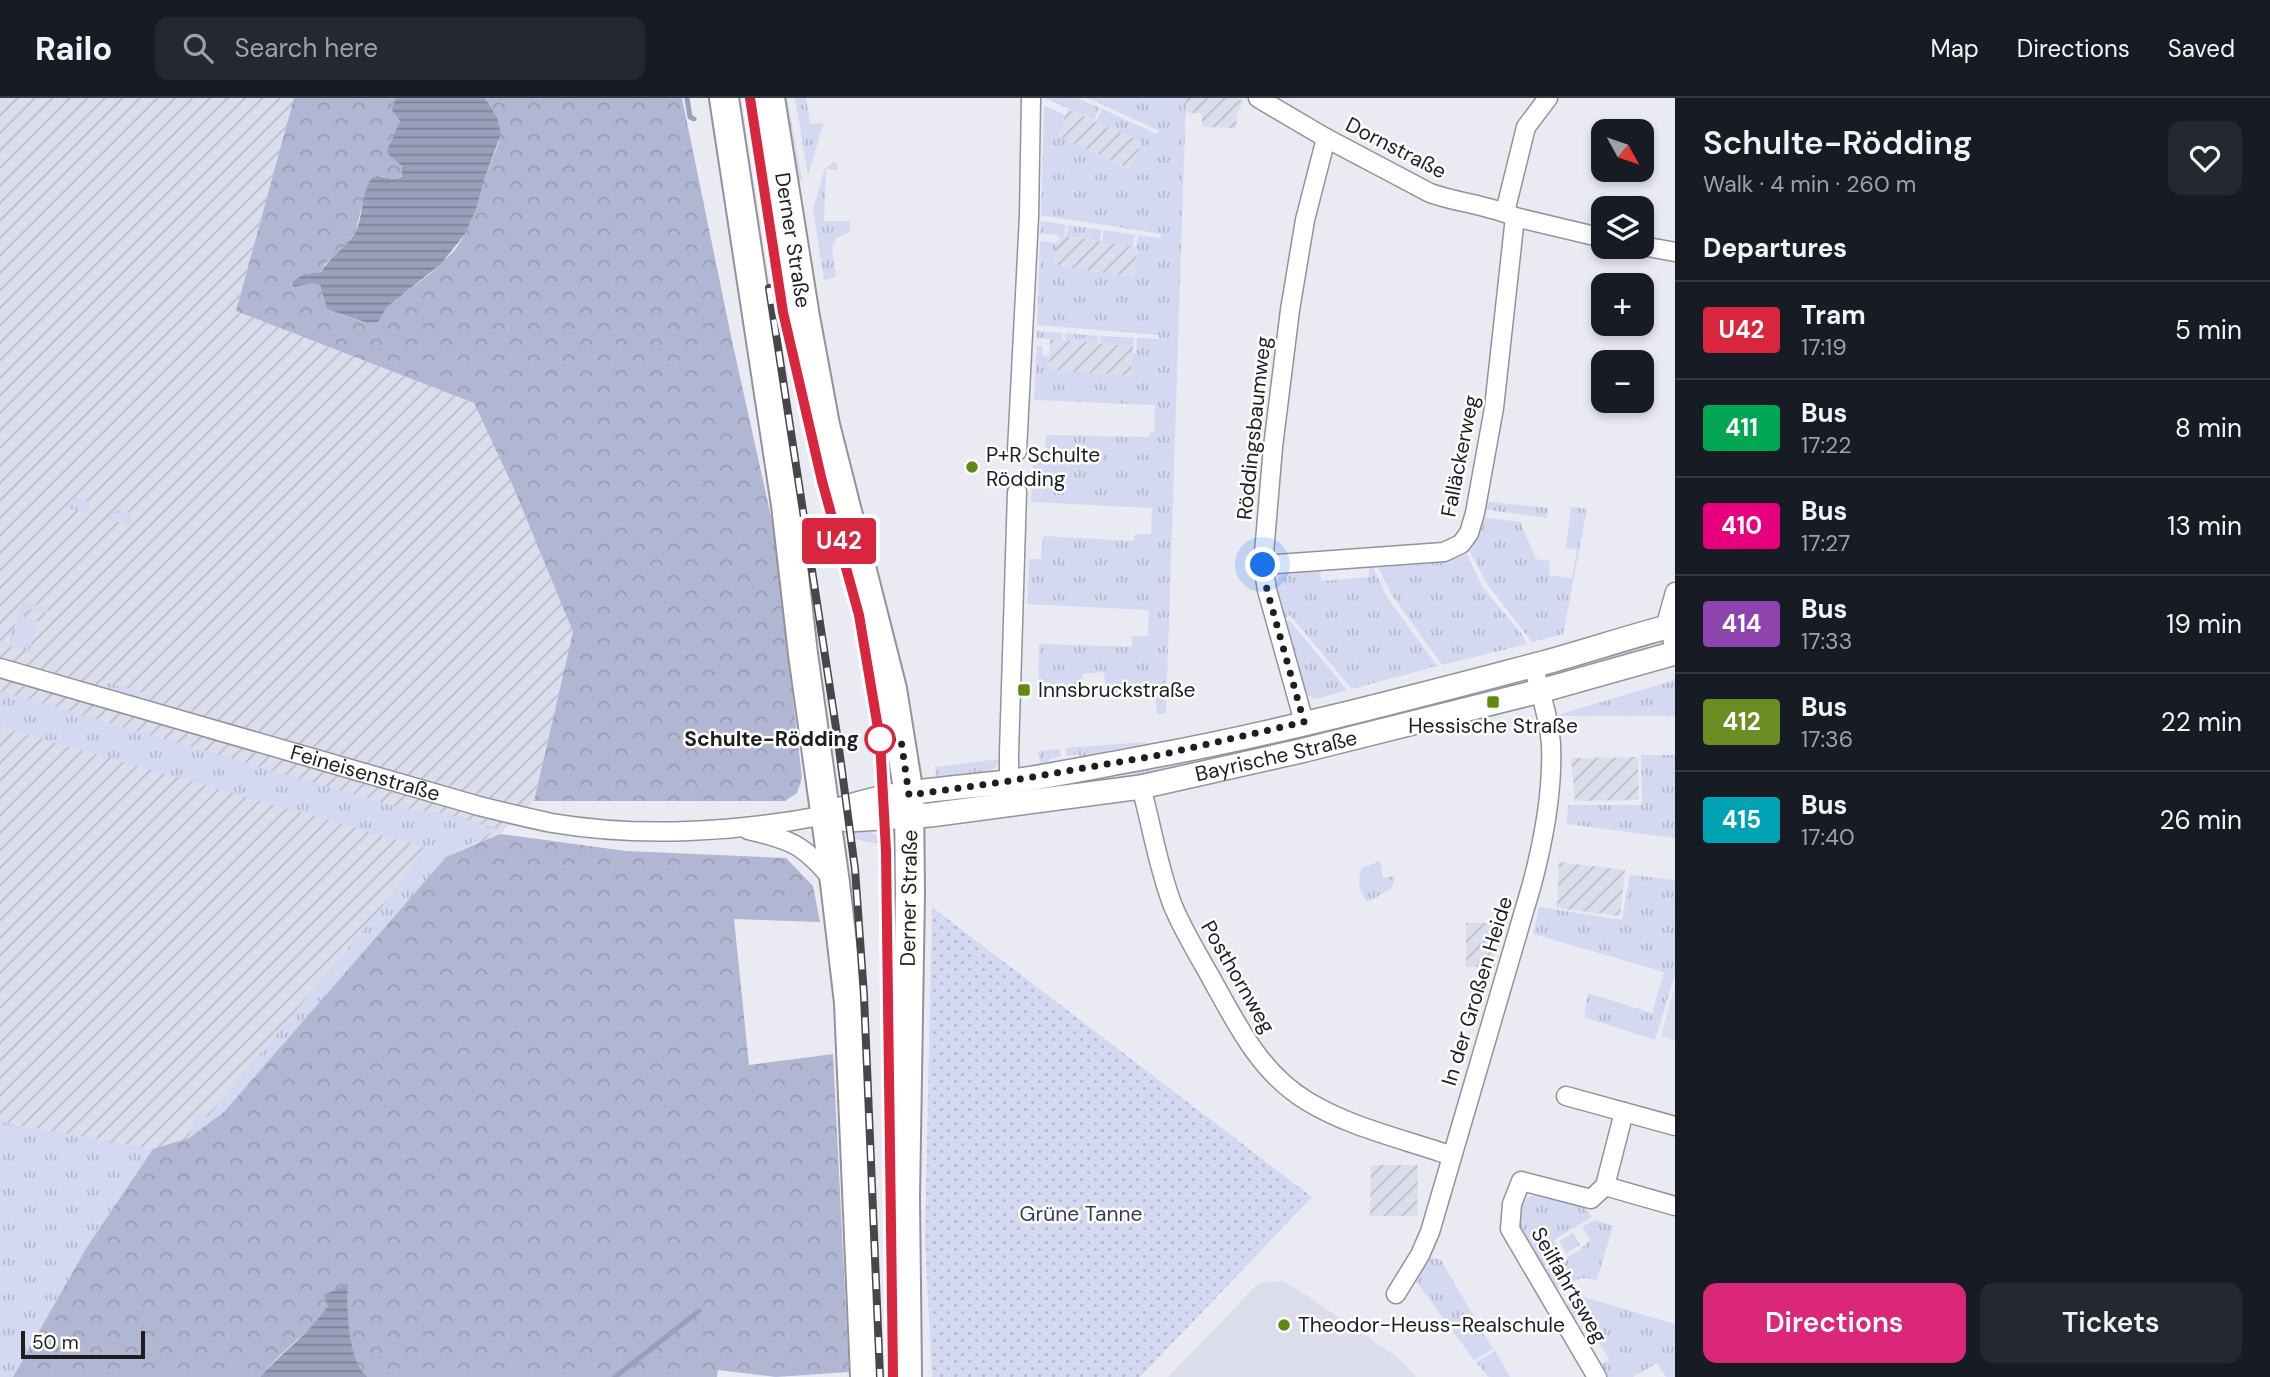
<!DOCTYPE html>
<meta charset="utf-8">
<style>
:root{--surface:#171b24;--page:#242831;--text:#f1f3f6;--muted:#9ea1a6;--line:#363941;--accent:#db2777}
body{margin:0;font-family:"DM Sans",sans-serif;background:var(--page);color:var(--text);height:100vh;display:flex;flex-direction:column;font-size:26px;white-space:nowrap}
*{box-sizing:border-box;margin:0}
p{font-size:23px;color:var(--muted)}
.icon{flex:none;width:38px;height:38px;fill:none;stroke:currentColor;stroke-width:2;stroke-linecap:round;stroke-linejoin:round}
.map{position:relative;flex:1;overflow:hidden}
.details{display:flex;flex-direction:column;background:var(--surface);width:595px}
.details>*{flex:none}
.badge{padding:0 14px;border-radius:5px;font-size:24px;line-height:46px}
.needle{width:46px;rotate:130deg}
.tools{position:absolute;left:1591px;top:21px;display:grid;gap:14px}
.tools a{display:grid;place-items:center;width:63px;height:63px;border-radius:14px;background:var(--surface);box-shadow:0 4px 10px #0003;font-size:35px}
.scale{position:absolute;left:21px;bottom:18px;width:124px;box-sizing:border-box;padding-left:7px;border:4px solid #1e1e21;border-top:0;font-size:19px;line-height:24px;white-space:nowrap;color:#1e1e21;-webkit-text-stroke:5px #fff;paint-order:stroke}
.you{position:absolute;width:35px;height:35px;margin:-18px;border:5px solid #fff;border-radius:50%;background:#1a73e8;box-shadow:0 0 0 10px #1a73e833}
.map>.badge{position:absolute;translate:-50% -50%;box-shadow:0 0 0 4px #fff}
h2{padding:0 28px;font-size:26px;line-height:63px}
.round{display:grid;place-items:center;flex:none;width:74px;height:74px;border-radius:14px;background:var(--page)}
.summary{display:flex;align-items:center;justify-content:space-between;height:119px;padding:0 28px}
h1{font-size:33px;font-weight:600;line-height:52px}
.cta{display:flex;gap:14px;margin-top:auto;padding:14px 28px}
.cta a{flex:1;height:80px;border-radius:14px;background:var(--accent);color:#fff;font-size:28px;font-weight:600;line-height:80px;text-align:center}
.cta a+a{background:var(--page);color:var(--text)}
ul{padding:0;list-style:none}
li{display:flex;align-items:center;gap:21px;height:98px;padding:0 28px;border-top:2px solid var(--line)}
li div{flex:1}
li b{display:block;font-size:26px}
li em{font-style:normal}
li .badge{min-width:77px;font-weight:700;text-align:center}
header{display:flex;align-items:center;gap:42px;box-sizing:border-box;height:98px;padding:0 35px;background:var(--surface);border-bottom:2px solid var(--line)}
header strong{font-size:33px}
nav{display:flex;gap:38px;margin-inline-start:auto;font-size:24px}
.search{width:490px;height:63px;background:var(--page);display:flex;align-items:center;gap:18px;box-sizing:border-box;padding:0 24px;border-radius:14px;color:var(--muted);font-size:26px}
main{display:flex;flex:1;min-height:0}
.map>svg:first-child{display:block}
.built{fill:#dbddec}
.industrial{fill:url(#industrial-furrows)}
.grass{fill:url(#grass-tufts)}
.forest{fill:url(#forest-crowns)}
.garden{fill:url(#garden-dots)}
.water{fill:url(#water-rules)}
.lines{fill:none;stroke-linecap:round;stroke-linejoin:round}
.stream{stroke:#9a9fbb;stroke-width:5}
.minor-casing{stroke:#92939a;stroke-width:21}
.tertiary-casing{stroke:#92939a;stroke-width:26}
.primary-casing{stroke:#92939a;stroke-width:32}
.minor{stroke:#fff;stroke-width:18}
.tertiary{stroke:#fff;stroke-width:23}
.primary{stroke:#fff;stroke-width:28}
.rail-casing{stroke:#47474b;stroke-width:8}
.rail{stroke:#fff;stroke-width:5;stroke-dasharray:16;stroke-linecap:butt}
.line-casing{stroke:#fff;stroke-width:16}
.line{stroke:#d7263d;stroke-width:10}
.walk{stroke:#1e1e21;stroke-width:7;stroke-dasharray:0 12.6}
.poi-dot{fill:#618810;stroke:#fff;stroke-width:2.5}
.stop-dot{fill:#fff;stroke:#d7263d;stroke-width:3.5}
.labels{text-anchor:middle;stroke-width:5;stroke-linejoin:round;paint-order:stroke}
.street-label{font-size:21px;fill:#1e1e21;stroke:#fff}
.poi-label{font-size:21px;fill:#1e1e21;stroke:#fff;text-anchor:start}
.stop-label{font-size:21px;font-weight:bold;fill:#1e1e21;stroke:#fff;text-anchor:end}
.park-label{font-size:21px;fill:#343962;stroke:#fff}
</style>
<header>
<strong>Railo</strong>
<div class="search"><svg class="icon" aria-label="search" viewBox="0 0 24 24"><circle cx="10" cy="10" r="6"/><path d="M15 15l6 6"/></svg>Search here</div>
<nav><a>Map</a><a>Directions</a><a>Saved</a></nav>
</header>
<main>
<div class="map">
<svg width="1675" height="1279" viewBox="0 0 1675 1279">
<defs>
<pattern id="industrial-furrows" width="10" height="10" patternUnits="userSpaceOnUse" patternTransform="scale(1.75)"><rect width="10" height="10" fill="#dbddec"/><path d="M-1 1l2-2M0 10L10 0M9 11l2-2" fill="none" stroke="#bcbdca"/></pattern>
<pattern id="grass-tufts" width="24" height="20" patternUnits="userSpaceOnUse" patternTransform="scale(1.75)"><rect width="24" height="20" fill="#d4d8f0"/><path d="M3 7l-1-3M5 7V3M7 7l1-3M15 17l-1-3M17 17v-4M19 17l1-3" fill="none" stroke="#b6b9ce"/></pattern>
<pattern id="forest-crowns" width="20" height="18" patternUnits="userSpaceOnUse" patternTransform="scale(1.75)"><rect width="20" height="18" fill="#b1b6d2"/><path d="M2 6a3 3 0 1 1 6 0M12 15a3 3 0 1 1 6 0" fill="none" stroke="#989cb4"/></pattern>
<pattern id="garden-dots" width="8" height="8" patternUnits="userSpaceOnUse" patternTransform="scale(1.75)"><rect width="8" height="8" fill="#d4d8f0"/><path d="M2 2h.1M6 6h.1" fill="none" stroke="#b6b9ce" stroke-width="1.8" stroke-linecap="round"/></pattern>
<pattern id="water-rules" width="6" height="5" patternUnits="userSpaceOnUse" patternTransform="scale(1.75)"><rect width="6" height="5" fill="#9a9fbb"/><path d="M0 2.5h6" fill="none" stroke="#7d8198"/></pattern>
</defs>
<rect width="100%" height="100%" fill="#e9eaf2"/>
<path class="built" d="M1675,887V943L1661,938Z
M1281,1183L1300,1193L1400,1261L1416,1279H1168L1259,1185Z"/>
<path class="industrial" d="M0,0H294L236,213L474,305L515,393L573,534L534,703L500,736L445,759L224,1014L189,1040L153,1051L0,1024Z
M1186,0H1238L1243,3L1237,17L1236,30L1202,29V16L1185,14Z
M1068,11L1142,44L1131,71L1056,38Z
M1058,137L1138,149L1133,179L1053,167Z
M1050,241L1133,248L1131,278L1048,272Z
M1638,659L1639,702L1575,703L1571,660Z
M1559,764L1625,772L1620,818L1557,810Z
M1466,825H1494L1495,868L1466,869Z
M1371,1067H1418L1417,1118H1370Z"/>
<path class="grass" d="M779,0H787L802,82L793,84Z
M795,0H806L810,26L821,25L823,27L808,77Z
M1045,0H1077L1100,10L1094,22Z
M1088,0H1186L1166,615L1157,616L1155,594L1113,597V594L1106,595L1104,574L1082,576L1084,597L1038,600L1039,546L1132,549V538H1148L1149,512L1027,506L1029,461H1041L1043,438L1134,443L1135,436H1151L1152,410L1031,404L1033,360H1045L1046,337L1149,339L1150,334H1155V307L1034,302L1037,248H1042V257L1049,258L1048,272L1131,278L1133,255H1136L1137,240L1159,241V237L1037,227L1040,143L1057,145L1054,167L1133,179L1138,150L1136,149L1138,137L1160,140L1161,136L1041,117L1044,8L1066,17L1057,38L1130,71L1142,44L1096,23L1102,11L1157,36L1159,33Z
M834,64L838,67L837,72L826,71L824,123H850V134L836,140L832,150L836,177L834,180L824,182L813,111L825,70Z
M1041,123L1066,127L1064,138L1040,135Z
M1068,127L1101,132L1100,143L1066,138Z
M1104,132L1135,137L1133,148L1102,144Z
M1037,233L1063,235L1062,242L1037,240Z
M1065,235L1099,238L1098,245L1065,242Z
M1101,238L1134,240L1133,248L1100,245Z
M78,399L87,403L91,412L90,417L65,409L73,400Z
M1483,403L1548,410L1547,420L1482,411Z
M1571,409L1587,411L1563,536L1532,544L1487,486L1470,454L1475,443L1480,419L1520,424L1536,461L1550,463L1549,477L1572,480L1577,452L1566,450Z
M121,412C129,415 134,419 132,428L107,421L111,415Z
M1467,456L1483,490L1521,535L1527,546L1442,567L1391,496L1377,467L1447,464Z
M1369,467H1372L1387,499L1437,568L1352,591L1290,517L1284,521C1270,474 1273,474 1320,471L1321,483L1369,479Z
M23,503L48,510L47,515L26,510L24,519L38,523L29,554L8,547Z
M1289,522L1347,592L1316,601L1307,597L1285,525Z
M1644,544L1648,548V553L1543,581V571Z
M1512,578L1516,593L1231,665L1042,695V686Z
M1675,582V618H1554Z
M108,585L144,595L137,599L106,590Z
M0,593L400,710L444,715L498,731L446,759L224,1014L189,1040L196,1015L208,1018L371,823L426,750L0,629Z
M1146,644L1151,648L1134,653L1132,648L1086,657V662L1081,663L1079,656L1067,658L1065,650Z
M1059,651L1061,658L1049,661L1050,669L1042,670L1038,655L1041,653Z
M1641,657H1675V740L1567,726L1568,707H1642Z
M1000,661L998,667L989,675L937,684L935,669Z
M854,733C864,732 874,735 882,740V747L855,741Z
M1380,763L1383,780L1394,778V785L1391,791C1381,794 1377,801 1367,804C1360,793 1356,783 1362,770Z
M1630,777L1675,782V876L1655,942L1584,919L1588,895L1652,915L1664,874L1533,836L1539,809L1622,822Z
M0,1024L153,1051L87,1149L13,1279H0Z
M1535,1096L1583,1108L1592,1119L1554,1142L1563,1158L1541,1170C1528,1148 1512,1131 1522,1104Z
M1594,1122L1613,1128L1597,1182C1568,1175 1574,1192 1555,1191L1543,1173L1580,1152L1590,1142L1582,1129Z
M1573,1135L1580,1147L1566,1155L1559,1143Z
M1429,1159L1441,1162L1493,1251L1474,1262L1416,1183Z
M1580,1198L1675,1226V1279H1666L1657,1265L1633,1279H1605L1598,1268L1609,1261L1582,1217L1572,1223C1565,1212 1564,1200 1580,1198Z
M1495,1253L1510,1279H1489L1476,1264Z"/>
<path class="forest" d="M294,0H396L391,11L400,23C395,40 397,58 403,73C401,84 391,81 382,78L366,91L356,132L349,144L325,166L321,174L304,176L291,184V186L312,185L320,187L327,211L366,225L378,224L387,209L431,175L455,152L465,136L476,112L484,82L499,44L497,19L485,0H682L732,243L774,432L802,680L797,695L785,703H534L573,534L515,393L474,305L236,213Z
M500,736L626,753L786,760L813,788L820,824L734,821L749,967L833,956L849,1274L776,1279L718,1272L717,1279H368C347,1264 347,1211 348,1187L328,1208L319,1222L277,1260L260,1279H13L87,1149L153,1051L189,1040L224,1014L446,759Z"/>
<path class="garden" d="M932,809L1312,1099L1140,1279H932L925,1142Z"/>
<path class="water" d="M396,0H485L497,19L501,36L484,82L476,112L465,136L441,166L387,209L378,224L367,225L327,211L320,187L312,185L294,189L291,184L304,176L321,174C330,158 346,150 355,135C364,118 360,96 372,80C382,74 392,86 402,78V68L389,57L387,53L400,23L391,11Z
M348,1186C347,1210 347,1263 368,1279H260C281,1255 310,1235 328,1208L324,1197Z"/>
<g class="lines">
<path class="stream" d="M687,0L690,19L694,21
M615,1279L699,1213"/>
<g class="minor-casing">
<g id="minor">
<path d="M1258,0L1326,40L1430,95C1458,105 1489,107 1515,119L1603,140"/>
<path d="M1505,114L1526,29L1548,0"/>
<path d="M1642,148L1675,154"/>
<path d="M1017,353L1029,118L1031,0"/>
<path d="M1263,467L1444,454L1461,446L1469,435L1475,415L1494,310L1515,119"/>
<path d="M1675,494L1668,519L1675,554"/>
<path id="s1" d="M0,570L479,708C503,714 528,720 552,725C641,740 738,734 826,717"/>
<path d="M1304,624L1267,492L1263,467L1273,349L1290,212L1305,122L1326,40"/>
<path d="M1141,689C1152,728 1158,770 1173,808C1183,832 1197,855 1210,878C1236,925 1260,975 1307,1003C1351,1030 1404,1041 1452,1058"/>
<path d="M1009,694V655L1017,394"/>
<path d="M748,732C792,742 804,747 833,782"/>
<path d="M1566,998L1675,1028"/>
<path d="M1605,1088L1624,1014"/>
<path d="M1396,1196L1420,1157L1430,1134L1532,786C1544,741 1553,693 1551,646C1549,620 1540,593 1533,567"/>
<path d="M1597,1279L1510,1131L1512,1106L1521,1083L1591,1101L1605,1088L1675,1108"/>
</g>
</g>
<g class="tertiary-casing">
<g id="tertiary">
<path d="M826,717C880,693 948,691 1007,684C1057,677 1108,666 1158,657C1287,633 1416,598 1543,565C1587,553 1631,538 1675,527"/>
<path id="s2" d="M836,719L848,722L930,717L1141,689L1305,652L1540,593L1675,555"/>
</g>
</g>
<g class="primary-casing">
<g id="primary">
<path d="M724,0L786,407L803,556L835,785L849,905L865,1279"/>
<path id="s3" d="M770,0L805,219L825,327L892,591L909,697L910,795L905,1099L907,1279"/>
</g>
</g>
<use href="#minor" class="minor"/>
<use href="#tertiary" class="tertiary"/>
<use href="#primary" class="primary"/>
<g class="rail-casing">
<path id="rail" d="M750,0L783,214L822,383L858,517L880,642L886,753L893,1279
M769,190L838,643L855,771L864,898L880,1279"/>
</g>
<use href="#rail" class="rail"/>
</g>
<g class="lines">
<g class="line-casing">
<path id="line" d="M750,0L783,214L822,383L859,517L880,642L886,753L893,1279"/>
</g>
<use href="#line" class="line"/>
<path class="walk" d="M880,641L901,642L909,697L1009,683L1160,657L1304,624L1267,492L1263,467"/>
</g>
<g class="poi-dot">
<circle cx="972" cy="369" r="7"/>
<rect x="1017" y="585" width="14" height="14" rx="3.5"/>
<rect x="1486" y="597" width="14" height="14" rx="3.5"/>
<circle cx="1284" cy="1227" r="7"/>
</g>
<circle class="stop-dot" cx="880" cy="641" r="14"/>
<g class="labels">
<g class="street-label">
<text transform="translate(1396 50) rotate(27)" y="7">Dornstraße</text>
<text dy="7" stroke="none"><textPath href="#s3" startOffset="144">Derner Straße</textPath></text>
<text transform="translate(1254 330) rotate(-84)" y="7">Röddingsbaumweg</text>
<text transform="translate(1460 358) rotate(-79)" y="7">Falläckerweg</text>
<text dy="7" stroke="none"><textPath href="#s2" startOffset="446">Bayrische Straße</textPath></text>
<text dy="7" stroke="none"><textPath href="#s1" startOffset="380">Feineisenstraße</textPath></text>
<text transform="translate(909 800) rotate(-89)" y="7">Derner Straße</text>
<text transform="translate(1238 879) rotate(60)" y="7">Posthornweg</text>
<text transform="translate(1477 893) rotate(-73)" y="7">In der Großen Heide</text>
<text transform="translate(1569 1187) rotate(60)" y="7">Seilfahrtsweg</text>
</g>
<g class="poi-label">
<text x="986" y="364">P+R Schulte<tspan x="986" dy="24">Rödding</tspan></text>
<text x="1038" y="599">Innsbruckstraße</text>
<text x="1493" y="635" text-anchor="middle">Hessische Straße</text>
<text x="1298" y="1234">Theodor-Heuss-Realschule</text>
</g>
<g class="stop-label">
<text x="859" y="648">Schulte-Rödding</text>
</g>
<g class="park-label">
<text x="1081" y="1123">Grüne Tanne</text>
</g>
</g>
</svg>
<div class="tools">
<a><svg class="needle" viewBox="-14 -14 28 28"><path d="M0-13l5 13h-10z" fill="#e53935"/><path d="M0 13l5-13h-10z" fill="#9ea1a6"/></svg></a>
<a><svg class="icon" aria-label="layers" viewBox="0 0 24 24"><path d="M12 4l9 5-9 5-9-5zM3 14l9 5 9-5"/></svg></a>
<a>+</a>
<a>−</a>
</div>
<div class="scale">50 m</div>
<div class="you" style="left:1263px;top:467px"></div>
<b class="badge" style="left:839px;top:443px;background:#d7263d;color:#fff">U42</b>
</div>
<section class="details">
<div class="summary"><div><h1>Schulte-Rödding</h1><p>Walk · 4 min · 260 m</p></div><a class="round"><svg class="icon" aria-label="heart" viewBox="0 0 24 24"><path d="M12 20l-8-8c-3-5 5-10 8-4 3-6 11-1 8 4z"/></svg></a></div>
<h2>Departures</h2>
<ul>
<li><span class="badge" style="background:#d7263d;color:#fff">U42</span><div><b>Tram</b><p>17:19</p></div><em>5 min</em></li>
<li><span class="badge" style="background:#00a651;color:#fff">411</span><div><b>Bus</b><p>17:22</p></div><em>8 min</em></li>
<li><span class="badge" style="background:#e6007e;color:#fff">410</span><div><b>Bus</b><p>17:27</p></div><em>13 min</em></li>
<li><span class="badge" style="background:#8e44ad;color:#fff">414</span><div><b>Bus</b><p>17:33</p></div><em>19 min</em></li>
<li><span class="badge" style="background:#6b8e23;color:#fff">412</span><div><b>Bus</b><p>17:36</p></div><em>22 min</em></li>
<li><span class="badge" style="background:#00a3b4;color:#fff">415</span><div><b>Bus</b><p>17:40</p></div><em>26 min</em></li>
</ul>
<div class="cta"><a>Directions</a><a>Tickets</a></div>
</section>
</main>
